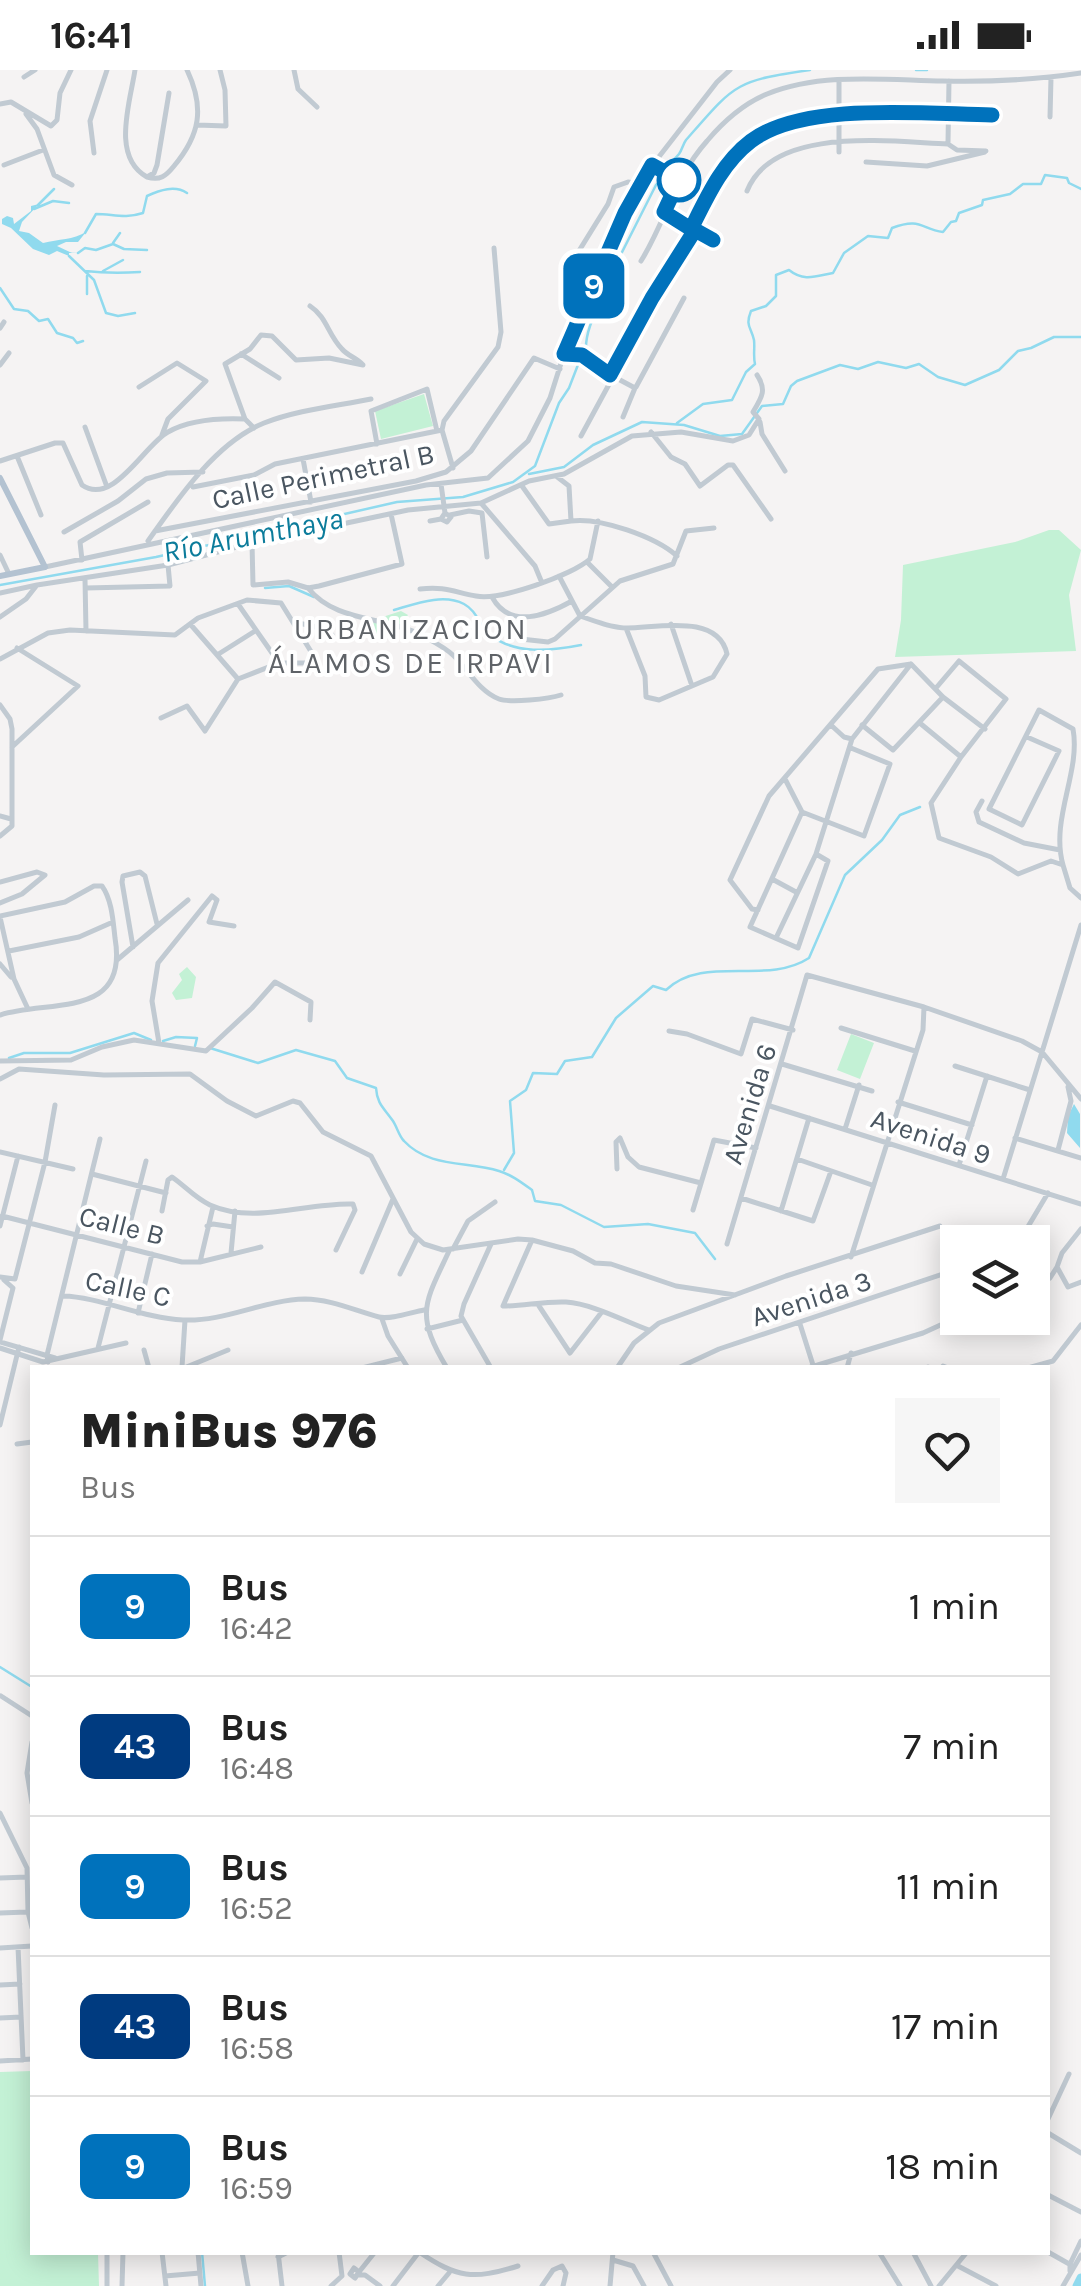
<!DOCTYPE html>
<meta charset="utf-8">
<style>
:root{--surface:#fff;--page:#f6f6f6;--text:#222;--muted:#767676;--line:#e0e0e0}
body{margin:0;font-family:Karla,sans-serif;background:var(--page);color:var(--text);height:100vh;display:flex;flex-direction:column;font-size:38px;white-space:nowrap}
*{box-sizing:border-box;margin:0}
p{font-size:32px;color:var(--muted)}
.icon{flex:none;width:55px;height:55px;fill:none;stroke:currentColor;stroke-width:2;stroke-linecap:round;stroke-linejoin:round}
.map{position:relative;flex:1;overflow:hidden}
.side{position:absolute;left:30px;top:1295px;width:1020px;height:890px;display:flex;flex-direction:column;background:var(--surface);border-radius:0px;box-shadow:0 5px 25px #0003}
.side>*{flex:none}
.badge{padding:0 20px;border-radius:15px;font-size:35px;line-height:65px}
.tools{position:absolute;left:940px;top:1155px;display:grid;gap:20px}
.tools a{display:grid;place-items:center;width:110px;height:110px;border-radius:0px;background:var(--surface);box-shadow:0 5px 25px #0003;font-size:50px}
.map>.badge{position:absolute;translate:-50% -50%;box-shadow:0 0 0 5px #fff}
.round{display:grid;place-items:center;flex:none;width:105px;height:105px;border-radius:0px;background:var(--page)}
.head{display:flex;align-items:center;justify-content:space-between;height:170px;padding:0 50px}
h1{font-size:48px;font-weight:800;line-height:75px}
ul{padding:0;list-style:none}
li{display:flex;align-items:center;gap:30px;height:140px;padding:0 50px;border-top:2px solid var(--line)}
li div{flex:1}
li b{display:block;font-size:38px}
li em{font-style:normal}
li .badge{min-width:110px;font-weight:700;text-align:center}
.status{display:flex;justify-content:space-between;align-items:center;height:70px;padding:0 50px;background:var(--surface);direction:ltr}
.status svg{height:28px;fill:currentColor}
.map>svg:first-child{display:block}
.green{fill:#c3f1d5}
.water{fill:#90daee}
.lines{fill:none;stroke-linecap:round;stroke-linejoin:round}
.stream{stroke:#90daee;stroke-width:2.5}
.river{stroke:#90daee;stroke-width:9}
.minor{stroke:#c1cad2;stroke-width:5}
.major{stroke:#b3c2d1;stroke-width:6}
.line-casing{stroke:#fff;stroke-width:22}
.line{stroke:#0072bc;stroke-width:15}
.stop-dot{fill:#fff;stroke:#0072bc;stroke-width:5}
.labels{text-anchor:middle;stroke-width:8;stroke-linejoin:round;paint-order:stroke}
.street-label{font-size:28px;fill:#4a5661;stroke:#fff}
.water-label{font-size:30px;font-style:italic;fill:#0c7c9b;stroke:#fff}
.neighbourhood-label{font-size:30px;letter-spacing:2.5px;fill:#5f6368;stroke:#fff}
</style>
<div class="status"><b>16:41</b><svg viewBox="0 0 49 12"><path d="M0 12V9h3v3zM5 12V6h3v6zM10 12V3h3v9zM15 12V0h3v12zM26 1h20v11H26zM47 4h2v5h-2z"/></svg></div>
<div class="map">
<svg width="1081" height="2216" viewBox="0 0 1081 2216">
<rect width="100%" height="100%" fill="#f5f3f3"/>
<path class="green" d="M424,324L433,356L381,369L375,341Z
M1049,460H1059L1081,480L1069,525L1076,581L895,587L901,550L903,495L1015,472Z
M401,541L408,545C394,565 383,568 359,565L367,552Z
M187,897L196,907L192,928L176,930L172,923L182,910L179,904Z
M851,964L874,973L860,1009L837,1000Z
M32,2001V2182L98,2183L99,2216H0V2002Z"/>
<path class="water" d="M39,134L22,152L19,161L29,163L43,173C59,169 73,170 86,162L78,172H66L57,176L72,183L80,182L69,183V186L57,181L49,185L33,179L11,158L2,154V149L7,146L13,148L14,154L31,141V136Z
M1074,1034L1080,1044V1078L1067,1063L1068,1046Z"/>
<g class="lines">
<path class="stream" d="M916,0H927
M38,135L54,119
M34,139L53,131L69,133
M85,163L96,144C113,144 125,149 143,143L147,126C160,120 175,115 187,123
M113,173L120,163
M78,183L85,178L96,180L113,174L124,179L147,180
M69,186L94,210L106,243L118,246L135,243
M85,201C103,203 122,203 140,202
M103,201L123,190
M87,206V224
M0,218L14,239L28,241L39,251L48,249L57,263L73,268L77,273L83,271
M677,353L703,334L732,330L746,302L755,294C753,286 755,278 754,270C751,257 745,256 751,241L766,236L776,226V205L789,200C804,212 816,206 833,203L844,183L868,166L888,168L892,158C921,147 921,159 943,162L951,152L956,151L959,143L982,135L983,130L1010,124L1023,114H1041L1045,105L1067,108L1069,113L1081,119
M529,404L564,397L593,375L642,352L684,355L720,366L742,364L762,336L783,334L791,316L797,311L840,295L858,299L878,292L906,298L919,294L938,307L965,315L999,300L1018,281L1031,278L1054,267H1081
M0,515L156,487L397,432L463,427L513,412L535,396L559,333L569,318L581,287L586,282C584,251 609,226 613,200L656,115L663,109C665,94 671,94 679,84C682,80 683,74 686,70C735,14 734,11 810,0
M265,518L289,516L314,527
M394,540C415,534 443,523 464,534C477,541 479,555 489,564C514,585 551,581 581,575
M163,971L176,967L197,968L195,976
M210,978L258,993L296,980L335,991L347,1008L376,1018C377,1034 384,1038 393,1051C397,1057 399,1066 404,1071C429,1098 467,1091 499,1101C512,1105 521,1112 532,1120L535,1131L561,1135L604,1157L648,1154L695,1163L715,1189
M9,988L24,983H70L134,963L151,970
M504,1100L514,1083L510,1031L526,1020L533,1003L557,1004L565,991L592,987L616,948L653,916L666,920C704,884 766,916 809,888L845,805L882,770L900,745L920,737
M0,1597L32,1617
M202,2182L205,2216"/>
<path class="river" d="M1077,2216L1081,2208"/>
<path class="minor" d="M135,0C130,33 111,87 147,107L154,103L157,95L169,23
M294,0L298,19L317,37
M24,7L35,0
M839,11V82
M0,34L11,32L51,56L57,50L60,23L71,0
M26,44L37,59L54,105L72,115
M1050,47L1051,8
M197,55L226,56L225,20L220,0
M948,73L949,11
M94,83L90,51L107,0
M866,92L927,96L985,82
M4,95L43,80
M651,95L679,111
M147,107C160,111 166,106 174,96C200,65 205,38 187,0
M747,121C773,55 892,72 948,74L957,80L986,81
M665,145L713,169
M691,159C704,134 715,107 735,87C778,41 834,45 892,44C925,44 959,44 992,45
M641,191C666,151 674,108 707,71C723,52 743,34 767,24C821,2 886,10 943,11C989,12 1035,10 1081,3
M569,197L608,134L614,117L628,112L641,114
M0,258L4,252
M241,284L279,308
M563,284L582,285L592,295L635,318L623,347
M0,295L9,283
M611,305L652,228L695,160
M139,317L177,293L206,311L168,349L162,365
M636,317L684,228
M245,349L225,294L250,279L261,265L272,266L296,290L329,288L363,295C357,288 348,286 342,279C328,265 327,247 310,236
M760,352L762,364L785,401
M85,357L107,417
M651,362L671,387L685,394L700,416L728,395H733L771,449
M581,366L613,307
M377,374L371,341L427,319L437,361
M17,386L41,445
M303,389L311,432
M0,391L55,373H63L82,415C113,437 145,374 168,362C189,350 221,348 245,349L254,358
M453,398L442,360L444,351L498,277L501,262L494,178
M441,414L445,443L451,447L447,452L441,449L445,443
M522,416L549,454L571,451L569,416L556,406
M193,417L254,405L275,394L442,360
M481,433L535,496L542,513
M450,445L469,441L482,443L487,487
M430,451L441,449
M571,451C600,447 656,467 677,486
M155,461L416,411L446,402L471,381L534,288L560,299
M64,462L118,431L146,409L167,403L203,402
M148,471C177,430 215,373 264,353C297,340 336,336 371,329
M252,473L253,515L288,512L308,518L319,516L402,494L391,444
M0,485L9,504
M82,490L80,472L148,432
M587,492L612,517
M45,497L426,415L488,408L528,371L550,328L569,268L644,106L717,12L730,0
M559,506L580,546C595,551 611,558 627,558C657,558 718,543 727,584L713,607L659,630L646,627L645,606L626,558
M85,509L86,561
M86,518L170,516L168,495
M308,518C336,553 385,546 421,565C432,571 445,577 454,586C468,600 480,622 499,629C510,633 549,629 561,625
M420,519C445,516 454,522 476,526C500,531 572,505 590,489L598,451
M0,523L37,515
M492,527C510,560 547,545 572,531
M238,534L279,593
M0,547L26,529L37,515L168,495L252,473L408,440L481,433L529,411L564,404L632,366L681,362L733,371L749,365L759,349L753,342C762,327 767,320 757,305
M293,552L313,556L332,565
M671,554L691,613
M521,569L548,572L555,569L620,511L673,494L686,461L714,458
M217,585L255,561
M0,589L48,563L70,560L175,565L198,548L247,530L281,533L315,588L307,593H279L238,609L191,555
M936,618L959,591L1006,629L961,687L931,733L939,768L991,787L1018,804L1051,791L1063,795L1070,818L1081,828
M0,635L10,649L12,659V756L0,766
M161,648L187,636L205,661L238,609
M921,654L961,687
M862,655L893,680L943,627
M832,656L844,667L852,669
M1027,667L1059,681L1022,755L989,739L1039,640L1073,659C1081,702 1050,749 1063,795
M12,677L78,616L17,578
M785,709L802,742L864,766L890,694L851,678
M982,731L976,742L979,752L1024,773L1060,780
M802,742L750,857L798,878L828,791L816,784
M0,746L11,749
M772,809L796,822
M0,812L37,802L45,805L22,824L0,833
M758,840L752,839L730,810L769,726L878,599L911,594L943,627L985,659
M0,846L65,832L94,816H102C112,830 113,851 115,868C129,950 49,929 0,945
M0,847L14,909L28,939
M776,868L816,784L852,669L911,594
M133,877L122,812L123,806L140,802L145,806L157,854
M9,881L79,867L113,852
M117,890L188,830
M0,894L11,907
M841,958L915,981
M669,961L687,964L741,984L752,949L793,960
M159,973L152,931L158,893L212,826L217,830L209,852L234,856
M0,991L71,990L102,977L134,970L206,981L252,938L275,912L311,932L310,950
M782,994L872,1021
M955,996L1030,1020
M0,1009L19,999L104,1005L190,1004L227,1031L256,1046L293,1031L300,1033L323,1062L371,1086L411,1162L424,1174L443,1180L518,1169L532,1170L573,1181L595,1193L611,1194L676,1216L735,1225
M898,1032L972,1055
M770,1036L1081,1134
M845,1059L859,1015
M1015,1068L1081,1088
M1058,1080L1071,1031L1068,1017
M0,1082L73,1099
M797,1089L872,1115
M959,1095L987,1006
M617,1099L616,1072L620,1068L628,1087L639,1097L701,1113
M92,1104L166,1123
M1003,1109L1081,855
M741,1128L813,1151L831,1101
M693,1140L714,1070L756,1078
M162,1141L168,1110L172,1107C185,1116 195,1128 210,1135C254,1155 307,1132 353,1134L355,1140L336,1180
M781,1141L809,1048
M2,1146L182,1192H200L261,1177
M0,1156L18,1086
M207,1156L213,1154L233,1157
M1081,1159L1062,1183L1057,1197L1068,1217L1081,1212
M532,1170L503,1236C524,1236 544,1231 566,1232C593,1234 624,1251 649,1260
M1012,1172L1023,1165L1048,1123
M727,1174L807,905L924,937L1022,971L1042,982L1081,1029
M453,1179L468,1151L495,1132
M231,1183L235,1141
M851,1187L923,960L924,937
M200,1192L213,1137
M362,1202L393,1129
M400,1204L417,1169
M0,1207L15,1209L45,1092L55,1035
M1032,1218L1050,1208L1057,1197
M63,1226C100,1227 142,1248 183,1250C225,1252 263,1230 305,1229C330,1229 356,1241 379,1247C391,1250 412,1242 424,1240
M539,1236L570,1283L601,1243
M138,1243L152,1184
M382,1249L388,1266L408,1298
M800,1254L813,1295
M427,1259L463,1250
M0,1270L13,1218L4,1210
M0,1272L55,1288
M0,1278L43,1292L126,1273
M98,1278L146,1091
M144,1280L149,1298
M48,1292L47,1285L100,1069
M943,1296L948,1298
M182,1297L185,1250
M184,1298L228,1280
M362,1298L402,1288
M447,1298C414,1243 425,1233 450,1179
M491,1298L461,1246L464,1234L491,1174
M617,1298L634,1273L659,1253L786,1206L940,1156
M678,1298L719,1279L958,1199
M808,1298L923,1263L958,1247
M847,1298L851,1283
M928,1298V1297
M1028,1298L1053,1291L1081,1255
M0,1355L19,1277
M17,1374L32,1372
M1,1626L32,1646
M32,1672L27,1703L32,1733
M0,1743L27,1798L28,1842L32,1858
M0,1808L27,1807
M0,1843L27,1842
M18,1877L23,1990
M0,1878L32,1876
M0,1915L20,1914
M0,1948L21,1947
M0,1991L32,1989
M1048,2049L1069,2004
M1048,2063L1081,2083
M1048,2125L1081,2142
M107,2182V2216
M162,2182L166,2216
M198,2182L201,2216
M242,2182L248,2216
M278,2182L282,2216
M419,2182C458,2208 472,2210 518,2196
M653,2182L671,2216
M879,2182L900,2216
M913,2182L931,2216
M1048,2182L1071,2195
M278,2187L288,2182
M613,2190L633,2196L644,2216
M958,2196L996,2216
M354,2198L359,2202L355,2208L350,2204Z
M1070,2201V2194L1081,2171
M359,2202L375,2182
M359,2205H365L380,2216
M165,2206L200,2203
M122,2216L123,2182
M331,2216L342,2206L339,2182
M393,2216L419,2182
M438,2216L449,2203
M542,2216L553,2200L562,2196L566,2203L563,2216
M610,2216L613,2182
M939,2216L967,2182
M1063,2216L1081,2185"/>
<path class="major" d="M0,408L45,497L0,506"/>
</g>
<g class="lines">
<g class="line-casing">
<path id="line" d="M713,170L695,160L652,228L610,305L582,285L564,284L625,143L652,95L679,110L664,142L691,159C707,127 722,93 751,71C804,31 926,44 992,45"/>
</g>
<use href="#line" class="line"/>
</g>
<circle class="stop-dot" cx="679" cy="110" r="20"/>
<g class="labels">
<g class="street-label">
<text transform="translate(323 406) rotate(-12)" y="10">Calle Perimetral B</text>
<text transform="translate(749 1034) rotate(-73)" y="10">Avenida 6</text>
<text transform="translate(931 1066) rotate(18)" y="10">Avenida 9</text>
<text transform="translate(122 1155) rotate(14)" y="10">Calle B</text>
<text transform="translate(128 1218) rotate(12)" y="10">Calle C</text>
<text transform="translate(811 1228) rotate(-18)" y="10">Avenida 3</text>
</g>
<g class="water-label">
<text transform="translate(253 465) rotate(-11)" y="10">Río Arumthaya</text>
</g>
<g class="neighbourhood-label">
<text x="411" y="569">URBANIZACION<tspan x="411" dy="34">ÁLAMOS DE IRPAVI</tspan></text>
</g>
</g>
</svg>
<div class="tools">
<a><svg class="icon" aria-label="layers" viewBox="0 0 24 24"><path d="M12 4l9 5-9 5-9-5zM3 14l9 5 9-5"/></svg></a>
</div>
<b class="badge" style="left:594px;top:216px;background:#0072bc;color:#fff">9</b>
<section class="side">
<div class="head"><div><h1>MiniBus 976</h1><p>Bus</p></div><a class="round"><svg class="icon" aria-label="heart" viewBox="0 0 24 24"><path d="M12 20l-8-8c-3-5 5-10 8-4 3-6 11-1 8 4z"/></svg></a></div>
<ul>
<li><span class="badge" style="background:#0072bc;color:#fff">9</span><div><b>Bus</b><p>16:42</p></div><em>1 min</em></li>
<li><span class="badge" style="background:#003b80;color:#fff">43</span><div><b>Bus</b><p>16:48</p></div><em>7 min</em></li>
<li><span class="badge" style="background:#0072bc;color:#fff">9</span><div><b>Bus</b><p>16:52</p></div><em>11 min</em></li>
<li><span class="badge" style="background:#003b80;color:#fff">43</span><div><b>Bus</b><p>16:58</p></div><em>17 min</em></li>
<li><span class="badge" style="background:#0072bc;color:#fff">9</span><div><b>Bus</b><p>16:59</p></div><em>18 min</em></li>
</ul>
</section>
</div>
